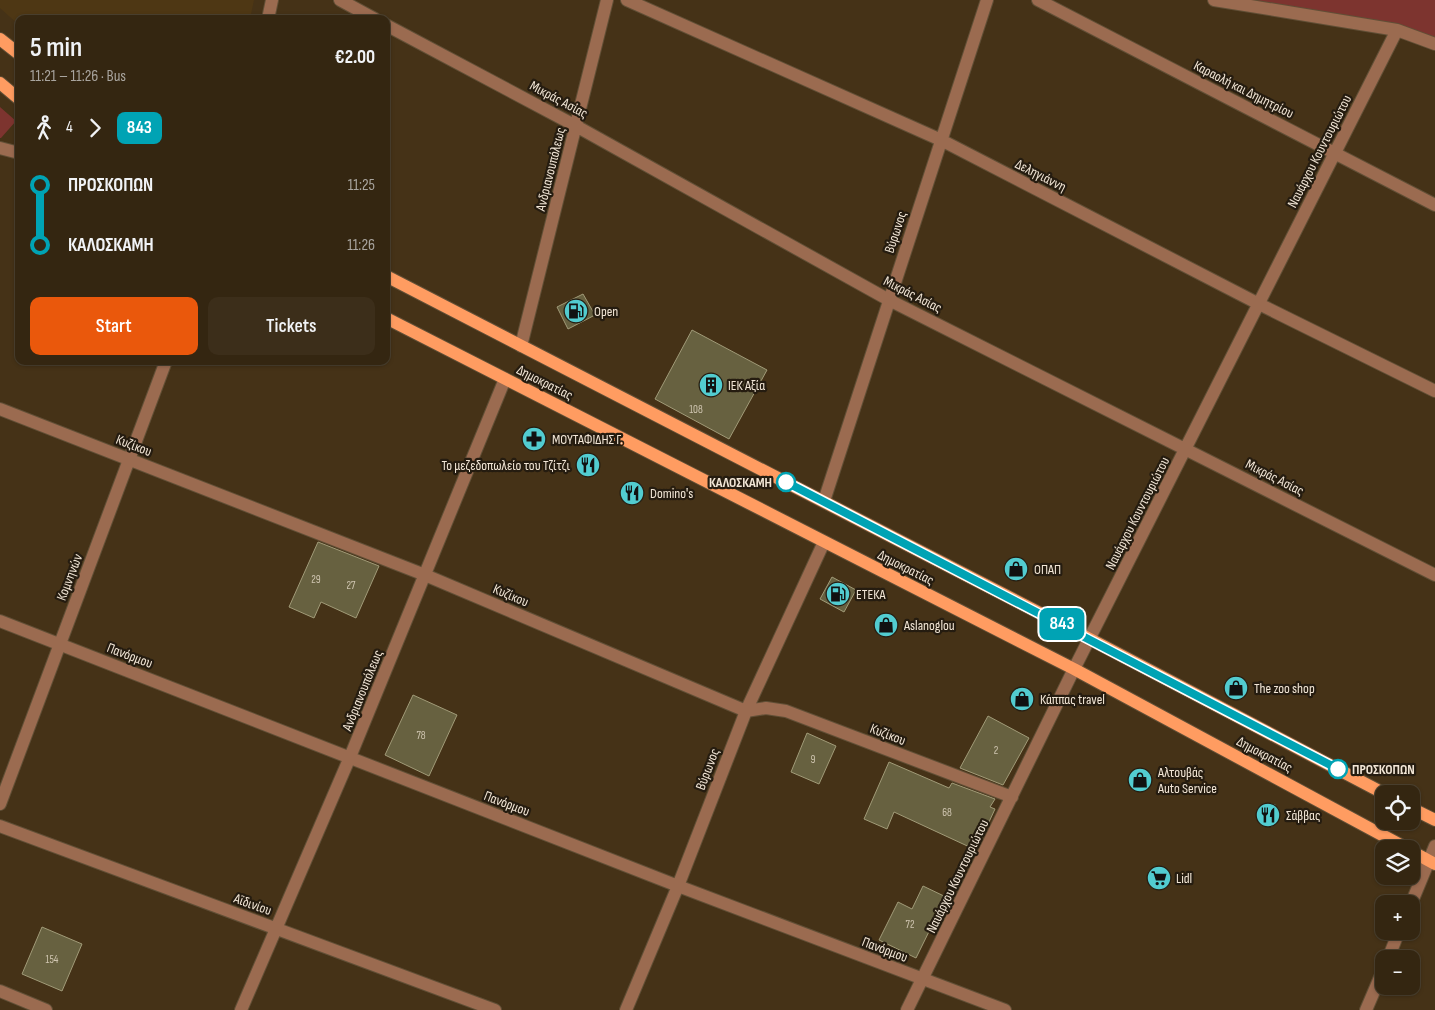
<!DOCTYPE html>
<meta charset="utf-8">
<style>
:root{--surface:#342611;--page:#3c2e1a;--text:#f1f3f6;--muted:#a9a59f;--line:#4e4331;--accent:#ea580c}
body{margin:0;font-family:"Sofia Sans Condensed",sans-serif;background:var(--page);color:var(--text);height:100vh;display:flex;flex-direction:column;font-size:19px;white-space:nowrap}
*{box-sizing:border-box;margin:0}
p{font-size:16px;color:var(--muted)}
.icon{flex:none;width:28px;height:28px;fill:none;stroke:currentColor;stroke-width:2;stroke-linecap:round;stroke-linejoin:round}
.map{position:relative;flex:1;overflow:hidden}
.details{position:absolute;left:15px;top:15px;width:375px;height:350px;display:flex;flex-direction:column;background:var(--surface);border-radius:10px;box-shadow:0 1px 4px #0004,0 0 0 1px var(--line)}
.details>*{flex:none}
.badge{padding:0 10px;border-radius:8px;font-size:18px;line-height:32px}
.tools{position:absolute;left:1375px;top:785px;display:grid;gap:10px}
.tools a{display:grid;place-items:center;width:45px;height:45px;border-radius:10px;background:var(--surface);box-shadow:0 1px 4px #0004,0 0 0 1px var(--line);font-size:25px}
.map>.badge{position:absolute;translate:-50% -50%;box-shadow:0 0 0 2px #fff}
.legs{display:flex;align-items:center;gap:8px;height:55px;padding:0 15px;font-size:16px}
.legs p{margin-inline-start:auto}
.head{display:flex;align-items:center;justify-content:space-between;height:85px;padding:0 15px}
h1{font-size:28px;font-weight:600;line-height:38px}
.cta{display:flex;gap:10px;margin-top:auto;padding:10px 15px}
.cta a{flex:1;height:58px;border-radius:10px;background:var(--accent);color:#fff;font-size:20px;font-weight:600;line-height:58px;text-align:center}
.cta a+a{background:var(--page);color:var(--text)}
ul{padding:0 15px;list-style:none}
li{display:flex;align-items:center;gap:18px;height:60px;font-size:19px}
li i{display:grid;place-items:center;width:8px;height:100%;margin:0 6px;background:currentColor}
li i::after{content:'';width:12px;height:12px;margin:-6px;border:4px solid;border-radius:50%;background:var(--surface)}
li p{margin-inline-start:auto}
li:first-child i{background:linear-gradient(#0000 50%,currentColor 0)}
li:last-child i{background:linear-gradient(currentColor 50%,#0000 0)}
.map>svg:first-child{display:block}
.built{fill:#4e3714}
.green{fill:#7d342f}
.building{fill:#676140;stroke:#a19b78}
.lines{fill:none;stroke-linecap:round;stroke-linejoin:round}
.minor-casing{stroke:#614f36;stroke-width:14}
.major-casing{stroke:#614f36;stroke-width:14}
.minor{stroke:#9b6b50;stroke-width:12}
.major{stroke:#ff9c61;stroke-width:12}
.line-1-casing{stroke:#fff;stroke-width:11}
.line-1{stroke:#00a3b4;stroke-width:8}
.stop-1-dot{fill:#fff;stroke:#00a3b4;stroke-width:2.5}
.labels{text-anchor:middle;stroke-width:4.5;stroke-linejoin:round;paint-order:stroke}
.number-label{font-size:11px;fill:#cfc5b0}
.street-label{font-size:14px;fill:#f2e6d6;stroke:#251c10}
.poi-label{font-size:14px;fill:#f2e6d6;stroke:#251c10;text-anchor:start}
.stop-label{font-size:14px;font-weight:bold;fill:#f2e6d6;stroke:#251c10;text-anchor:end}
</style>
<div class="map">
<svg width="1435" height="1010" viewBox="0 0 1435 1010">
<rect width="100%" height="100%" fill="#453217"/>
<path class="built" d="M0,0H254L250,19H19V25L0,8Z"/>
<path class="green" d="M1238,0H1435V40Z
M0,107L16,121L1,138H0Z"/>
<path class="building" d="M583,294L595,315L568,329L557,307Z
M692,330L767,370L729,439L655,399Z
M318,542L379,566L356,618L321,602L314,618L289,607Z
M832,577L856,590L844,612L820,599Z
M413,695L457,715L429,776L385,755Z
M988,716L1029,738L1003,785L960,768Z
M807,733L836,746L819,784L791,772Z
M889,762L949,788L952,783L995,799L990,807L995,809L976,850L894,812L887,829L864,819Z
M923,886L946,897L916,958L879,940L898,902L912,909Z
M42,927L82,944L62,991L22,974Z"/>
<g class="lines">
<g class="minor-casing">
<path id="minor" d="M340,0L375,19
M627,0L941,140L1259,304L1435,391
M1038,0L1435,205
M1214,0L1397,30L1435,44
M268,19L272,0
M386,25L576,126L889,300L1435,575
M0,148L19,153
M521,346L607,0
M0,409L425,575L746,711L766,708L786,711L1012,797
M824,501L987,0
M0,621L678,886L1005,1010
M0,804L166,361
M0,826L495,1010
M1411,904L1435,846
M1388,959L1399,931
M0,991L46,1010
M241,1010L350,757L505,379
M626,1010L678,886L746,711L824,542
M907,1010L1074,669L1397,30
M1366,1010L1384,968"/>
</g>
<g class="major-casing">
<path id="major" d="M0,39L19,54
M0,83L19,99
M386,276L1090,639L1385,794
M386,318L1074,669L1408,849
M1411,808L1435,820
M1411,851L1435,864"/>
</g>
<use href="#minor" class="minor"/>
<use href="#major" class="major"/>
</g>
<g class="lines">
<g class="line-1-casing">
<path id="line-1" d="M786,482L1338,769"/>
</g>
<use href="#line-1" class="line-1"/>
</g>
<defs>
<g id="fuel-disc" transform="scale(1.25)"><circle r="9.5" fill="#52ccd0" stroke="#251c10"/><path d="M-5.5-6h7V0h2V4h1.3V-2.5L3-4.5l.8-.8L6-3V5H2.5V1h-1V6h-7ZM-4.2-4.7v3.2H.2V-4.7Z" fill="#111"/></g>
<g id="building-disc" transform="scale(1.25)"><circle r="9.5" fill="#52ccd0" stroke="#251c10"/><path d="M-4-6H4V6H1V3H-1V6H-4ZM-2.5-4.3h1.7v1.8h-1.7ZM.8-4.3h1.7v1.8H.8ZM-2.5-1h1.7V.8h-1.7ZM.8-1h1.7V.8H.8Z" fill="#111"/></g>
<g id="pharmacy-disc" transform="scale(1.25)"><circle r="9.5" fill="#52ccd0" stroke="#251c10"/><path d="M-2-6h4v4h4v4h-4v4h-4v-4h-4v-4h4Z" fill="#111"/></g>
<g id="restaurant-disc" transform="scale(1.25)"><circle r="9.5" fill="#52ccd0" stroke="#251c10"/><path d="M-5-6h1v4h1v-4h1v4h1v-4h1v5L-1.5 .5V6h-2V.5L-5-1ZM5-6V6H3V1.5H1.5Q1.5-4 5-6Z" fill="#111"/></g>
<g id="shop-disc" transform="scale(1.25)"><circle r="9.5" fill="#52ccd0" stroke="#251c10"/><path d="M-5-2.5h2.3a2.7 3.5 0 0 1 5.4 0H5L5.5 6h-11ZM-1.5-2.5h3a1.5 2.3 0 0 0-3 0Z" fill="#111"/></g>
<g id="supermarket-disc" transform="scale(1.25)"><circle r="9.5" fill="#52ccd0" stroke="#251c10"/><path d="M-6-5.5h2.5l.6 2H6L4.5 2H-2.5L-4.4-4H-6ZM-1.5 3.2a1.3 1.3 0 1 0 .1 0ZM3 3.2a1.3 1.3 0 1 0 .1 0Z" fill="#111"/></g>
</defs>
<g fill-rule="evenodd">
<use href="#fuel-disc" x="576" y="311"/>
<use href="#building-disc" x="711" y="385"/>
<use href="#pharmacy-disc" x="534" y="439"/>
<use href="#restaurant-disc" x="588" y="465"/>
<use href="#restaurant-disc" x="632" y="493"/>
<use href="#shop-disc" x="1016" y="569"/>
<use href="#fuel-disc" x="838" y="594"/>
<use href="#shop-disc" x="886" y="625"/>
<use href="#shop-disc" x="1236" y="688"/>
<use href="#shop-disc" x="1022" y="699"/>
<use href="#shop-disc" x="1140" y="780"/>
<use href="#restaurant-disc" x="1268" y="815"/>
<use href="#supermarket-disc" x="1159" y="878"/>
</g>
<g class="stop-1-dot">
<circle cx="786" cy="482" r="9"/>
<circle cx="1338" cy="769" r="9"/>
</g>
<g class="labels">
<g class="number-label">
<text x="696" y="413">108</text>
<text x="316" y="583">29</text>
<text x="351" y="589">27</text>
<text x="421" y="739">78</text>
<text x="996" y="754">2</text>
<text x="813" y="763">9</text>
<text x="947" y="816">68</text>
<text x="910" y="928">72</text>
<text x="52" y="963">154</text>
</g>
<g class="street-label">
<text transform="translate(1244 89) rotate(27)" y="5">Καραολή και Δημητρίου</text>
<text transform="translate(559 99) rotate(28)" y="5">Μικράς Ασίας</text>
<text transform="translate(1319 151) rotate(-63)" y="5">Ναυάρχου Κουντουριώτου</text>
<text transform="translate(550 169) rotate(-76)" y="5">Ανδριανουπόλεως</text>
<text transform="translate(1041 175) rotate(27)" y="5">Δεληγιάννη</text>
<text transform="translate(895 232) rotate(-72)" y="5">Βύρωνος</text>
<text transform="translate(913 294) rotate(27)" y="5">Μικράς Ασίας</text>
<text transform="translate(545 382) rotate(27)" y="5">Δημοκρατίας</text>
<text transform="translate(134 445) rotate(21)" y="5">Κυζίκου</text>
<text transform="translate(1275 477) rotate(27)" y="5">Μικράς Ασίας</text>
<text transform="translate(1137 513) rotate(-63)" y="5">Ναυάρχου Κουντουριώτου</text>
<text transform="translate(906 567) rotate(27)" y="5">Δημοκρατίας</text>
<text transform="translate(69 577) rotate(-69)" y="5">Κομνηνών</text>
<text transform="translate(511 595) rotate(23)" y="5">Κυζίκου</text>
<text transform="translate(130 655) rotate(21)" y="5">Πανόρμου</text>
<text transform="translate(362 690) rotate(-68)" y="5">Ανδριανουπόλεως</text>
<text transform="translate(888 734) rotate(21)" y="5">Κυζίκου</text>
<text transform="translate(1265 754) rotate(28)" y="5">Δημοκρατίας</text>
<text transform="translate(707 769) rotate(-69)" y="5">Βύρωνος</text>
<text transform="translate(507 803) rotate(21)" y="5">Πανόρμου</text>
<text transform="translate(957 876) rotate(-64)" y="5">Ναυάρχου Κουντουριώτου</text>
<text transform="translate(253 904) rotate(20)" y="5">Αϊδινίου</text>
<text transform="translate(885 949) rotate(21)" y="5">Πανόρμου</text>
</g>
<g class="poi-label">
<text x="594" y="316">Open</text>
<text x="728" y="390">ΙΕΚ Αξία</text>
<text x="552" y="444">ΜΟΥΤΑΦΙΔΗΣ Γ.</text>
<text x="570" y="470" text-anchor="end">Το μεζεδοπωλείο του Τζίτζι</text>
<text x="650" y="498">Domino's</text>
<text x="1034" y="574">ΟΠΑΠ</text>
<text x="856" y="599">ΕΤΕΚΑ</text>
<text x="904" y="630">Aslanoglou</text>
<text x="1254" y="693">The zoo shop</text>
<text x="1040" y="704">Κάππας travel</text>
<text x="1158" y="777">Αλτουβάς<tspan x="1158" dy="16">Auto Service</tspan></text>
<text x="1286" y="820">Σάββας</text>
<text x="1176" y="883">Lidl</text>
</g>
<g class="stop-label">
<text x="772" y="487">ΚΑΛΟΣΚΑΜΗ</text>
<text x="1352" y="774" text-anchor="start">ΠΡΟΣΚΟΠΩΝ</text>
</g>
</g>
</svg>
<div class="tools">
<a><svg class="icon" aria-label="locate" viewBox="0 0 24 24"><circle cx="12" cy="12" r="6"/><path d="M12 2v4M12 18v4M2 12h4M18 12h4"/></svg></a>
<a><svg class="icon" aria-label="layers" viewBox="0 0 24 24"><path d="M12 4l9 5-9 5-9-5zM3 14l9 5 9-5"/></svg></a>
<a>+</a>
<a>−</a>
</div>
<b class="badge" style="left:1062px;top:624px;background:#00a3b4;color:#fff">843</b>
<section class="details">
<div class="head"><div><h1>5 min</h1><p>11:21 – 11:26 · Bus</p></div><b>€2.00</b></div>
<div class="legs"><svg class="icon" aria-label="walk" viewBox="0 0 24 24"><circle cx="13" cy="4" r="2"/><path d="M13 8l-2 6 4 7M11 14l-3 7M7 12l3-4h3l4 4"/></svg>4<svg class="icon" aria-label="forward" viewBox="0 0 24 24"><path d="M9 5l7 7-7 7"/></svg><b class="badge" style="background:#00a3b4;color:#fff">843</b></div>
<ul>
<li><i style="color:#00a3b4"></i><b>ΠΡΟΣΚΟΠΩΝ</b><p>11:25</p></li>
<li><i style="color:#00a3b4"></i><b>ΚΑΛΟΣΚΑΜΗ</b><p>11:26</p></li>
</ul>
<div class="cta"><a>Start</a><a>Tickets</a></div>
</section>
</div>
